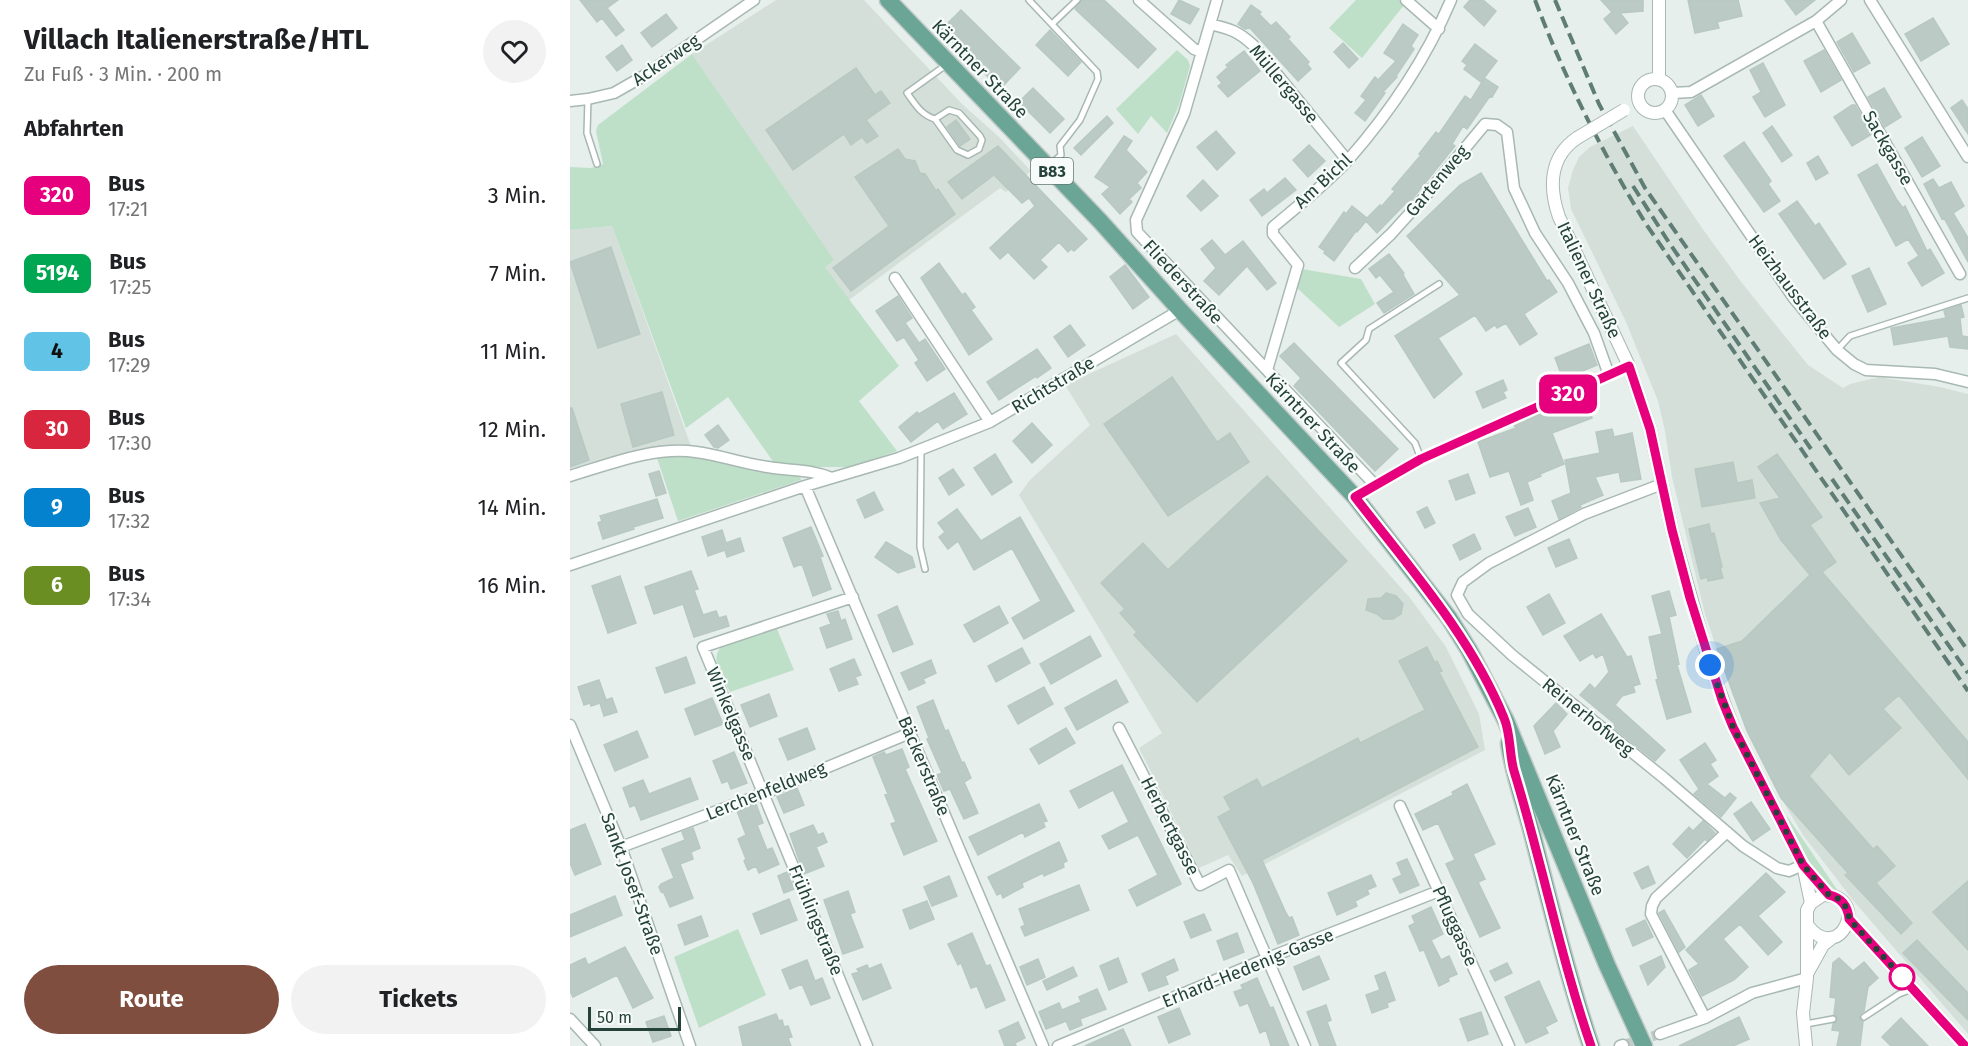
<!DOCTYPE html>
<html lang="de">
<meta charset="utf-8">
<style>
:root{--surface:#fff;--page:#f2f2f2;--text:#202124;--muted:#757577;--accent:#7f4e3f}
body{margin:0;font-family:"Fira Sans",sans-serif;background:var(--page);color:var(--text);height:100vh;display:flex;flex-direction:column;font-size:22px;white-space:nowrap}
*{box-sizing:border-box;margin:0}
p{font-size:20px;color:var(--muted)}
.icon{flex:none;width:33px;height:33px;fill:none;stroke:currentColor;stroke-width:2;stroke-linecap:round;stroke-linejoin:round}
.map{position:relative;flex:1;overflow:hidden}
.details{display:flex;flex-direction:column;background:var(--surface);width:570px}
.details>*{flex:none}
.badge{padding:0 12px;border-radius:9px;font-size:21px;line-height:39px}
.scale{position:absolute;left:18px;bottom:15px;width:93px;box-sizing:border-box;padding-left:6px;border:3px solid #24423a;border-top:0;font-size:16px;line-height:21px;white-space:nowrap;color:#24423a;-webkit-text-stroke:4px #f7fbf9;paint-order:stroke}
.you{position:absolute;width:30px;height:30px;margin:-15px;border:4px solid #fff;border-radius:50%;background:#1a73e8;box-shadow:0 0 0 9px #1a73e833}
.map>.badge{position:absolute;translate:-50% -50%;box-shadow:0 0 0 3px #fff}
h2{padding:0 24px;font-size:22px;line-height:54px}
.round{display:grid;place-items:center;flex:none;width:63px;height:63px;border-radius:32px;background:var(--page)}
.headline{display:flex;align-items:center;justify-content:space-between;height:102px;padding:0 24px}
h1{font-size:28px;font-weight:700;line-height:45px}
.action{display:flex;gap:12px;margin-top:auto;padding:12px 24px}
.action a{flex:1;height:69px;border-radius:36px;background:var(--accent);color:#fff;font-size:24px;font-weight:700;line-height:69px;text-align:center}
.action a+a{background:var(--page);color:var(--text)}
ul{padding:0;list-style:none}
li{display:flex;align-items:center;gap:18px;height:78px;padding:0 24px}
li div{flex:1}
li b{display:block;font-size:22px}
li em{font-style:normal}
li .badge{min-width:66px;font-weight:700;text-align:center}
main{display:flex;flex:1;min-height:0}
.map>svg:first-child{display:block}
.built{fill:#d4dfda}
.green{fill:#bfe0c8}
.building{fill:#bbcac4;stroke:#b8c9c2;stroke-width:1.5}
.lines{fill:none;stroke-linecap:round;stroke-linejoin:round}
.minor-tunnel{stroke:#bfccc8;stroke-width:10;stroke-dasharray:10 5;stroke-linecap:butt}
.service-casing{stroke:#a8b8b2;stroke-width:8}
.minor-casing{stroke:#a8b8b2;stroke-width:13}
.tertiary-casing{stroke:#a8b8b2;stroke-width:14}
.primary-casing{stroke:#c2cac8;stroke-width:19}
.service{stroke:#fff;stroke-width:5}
.minor{stroke:#fff;stroke-width:10}
.tertiary{stroke:#fff;stroke-width:12}
.primary{stroke:#6aa596;stroke-width:16}
.rail{stroke:#5f7d75;stroke-width:4;stroke-dasharray:12 6;stroke-linecap:butt}
.tertiary-bridge-casing{stroke:#a8b8b2;stroke-width:14;stroke-linecap:butt}
.tertiary-bridge{stroke:#fff;stroke-width:12}
.line-casing{stroke:#fff;stroke-width:14}
.line{stroke:#e6007e;stroke-width:9}
.walk{stroke:#24423a;stroke-width:6;stroke-dasharray:0 10.8}
.stop-dot{fill:#fff;stroke:#e6007e;stroke-width:3}
.labels{text-anchor:middle;stroke-width:4.5;stroke-linejoin:round;paint-order:stroke}
.shield{fill:#f7fbf9;stroke:#637a73;stroke-width:1.5}
.shield-label{font-size:16px;font-weight:bold;fill:#24423a}
.street-label{font-size:18px;fill:#24423a;stroke:#f7fbf9}
</style>
<main>
<section class="details">
<div class="headline"><div><h1>Villach Italienerstraße/HTL</h1><p>Zu Fuß · 3 Min. · 200 m</p></div><a class="round"><svg class="icon" aria-label="heart" viewBox="0 0 24 24"><path d="M12 20l-8-8c-3-5 5-10 8-4 3-6 11-1 8 4z"/></svg></a></div>
<h2>Abfahrten</h2>
<ul>
<li><span class="badge" style="background:#e6007e;color:#fff">320</span><div><b>Bus</b><p>17:21</p></div><em>3 Min.</em></li>
<li><span class="badge" style="background:#00a651;color:#fff">5194</span><div><b>Bus</b><p>17:25</p></div><em>7 Min.</em></li>
<li><span class="badge" style="background:#61c4e6;color:#111">4</span><div><b>Bus</b><p>17:29</p></div><em>11 Min.</em></li>
<li><span class="badge" style="background:#d7263d;color:#fff">30</span><div><b>Bus</b><p>17:30</p></div><em>12 Min.</em></li>
<li><span class="badge" style="background:#0582ce;color:#fff">9</span><div><b>Bus</b><p>17:32</p></div><em>14 Min.</em></li>
<li><span class="badge" style="background:#6b8e23;color:#fff">6</span><div><b>Bus</b><p>17:34</p></div><em>16 Min.</em></li>
</ul>
<div class="action"><a>Route</a><a>Tickets</a></div>
</section>
<div class="map">
<svg width="1398" height="1046" viewBox="0 0 1398 1046">
<rect width="100%" height="100%" fill="#e6efeb"/>
<path class="built" d="M206,0H294L392,104L429,137L461,171L436,192L430,188L279,300L254,267L263,260L122,54Z
M1063,126L1132,228L1172,283L1238,365L1273,388L1280,384L1309,377L1370,387L1398,394V1034L1282,899L1233,835L1211,798L1177,731L1162,694L1135,614L1102,477L1095,431L1088,401L1056,322L1001,209L998,188L1003,170L1009,157L1020,147Z
M42,226L122,449L0,471V230Z
M606,334L840,598L876,647L909,714L915,750L672,876L658,855L629,868L569,748L592,733L449,495L460,480L520,425L495,385Z"/>
<path class="green" d="M786,0H829L834,5L792,58L759,28Z
M607,50L618,60L620,66L609,105L597,133L581,116L568,134L546,109Z
M122,54L264,260L255,267L329,366L289,401L327,451L281,467H242L204,463L158,397L116,428L42,226L0,230V167L21,168L33,164L26,131L28,125Z
M732,269L791,279L805,304L769,327L726,287Z
M105,456H126L229,473L231,480L108,521L87,458Z
M207,629L224,670L160,692C153,678 139,661 151,647Z
M1217,816L1268,891L1257,886L1246,874L1216,819Z
M168,929L196,995L129,1028L104,957Z"/>
<path class="building" d="M10,0H48L37,8L54,30L46,36L32,18L27,22Z
M512,0H534L586,49L568,68L505,9Z
M609,0L629,9L620,24L601,14Z
M900,0H913L926,11L914,26L894,7Z
M1031,0H1073V11L1050,13L1058,23L1046,34L1034,19L1042,12Z
M1118,0H1168L1172,16L1147,22L1149,28L1125,33Z
M1215,0H1245L1226,15Z
M681,5L691,12L689,14L701,26L706,22L720,37L718,39L739,62L737,64L741,69L728,81L680,28L675,29L668,24Z
M391,10L450,68L430,89L371,30Z
M96,14L107,28L82,47L71,33Z
M1363,18L1379,44L1351,61L1335,34Z
M833,24L848,35L841,46L844,49L826,76L827,77L813,92L815,93L795,121L785,113L796,100L791,96L805,77L808,80L826,61L814,53Z
M480,30L511,62L498,76L466,45Z
M1282,33L1300,63L1284,72L1267,42Z
M773,43L788,59L779,68L764,52Z
M905,44L927,61L914,78L928,87L922,97L920,96L897,129L893,126L882,144L885,146L839,203L837,202L807,233L796,221L787,232L786,231L764,261L754,253L755,251L749,247L774,212L776,214L782,206L797,218L810,205L811,207L825,191L822,189L851,155L849,154L866,132L869,134L895,96L901,100L914,79L911,82L894,69L897,65L892,61Z
M52,45L62,60L47,71L36,57Z
M1254,50L1271,80L1251,92L1234,61Z
M674,51L690,71L658,97L648,86L652,83L647,77L658,67L656,65Z
M1193,63L1215,105L1195,117L1183,97L1191,92L1180,70Z
M286,68L305,95L311,91L320,103L296,120L308,136L297,143L292,137L281,145L274,134L223,170L196,130Z
M463,88L494,119L480,133L449,102Z
M1314,88L1331,117L1315,127L1298,97Z
M1131,95L1144,116L1128,126L1115,105Z
M1392,100L1398,109V134L1381,108Z
M1282,105H1285L1302,134L1282,146L1264,117Z
M537,116L543,123L511,155L504,148Z
M386,120L400,139L390,146L377,127Z
M1202,126L1222,155L1212,162L1193,133Z
M646,131L665,153L647,170L627,147Z
M554,136L562,141L556,150L577,172L567,183L571,188L559,199L562,202L550,214L532,194L540,187L525,177Z
M1352,137L1370,166L1352,177L1335,148Z
M1174,142L1201,181L1198,184L1210,201L1194,212L1154,156Z
M739,145L755,161L738,177L723,160Z
M428,146L517,239L504,251L501,249L498,252L489,242L470,260L477,267L464,279L438,252L430,259L420,248L465,206L459,198L452,203L424,175L392,199L378,182Z
M328,149L335,159L345,161L350,173L355,174L366,191L368,189L385,214L281,291L263,268L319,226L285,177Z
M1248,156L1258,173L1246,180L1237,163Z
M1307,164L1327,200L1333,208L1335,206L1357,251L1360,249L1374,273L1352,286L1338,263L1349,256L1338,239L1326,246L1288,175Z
M911,173L977,281L979,280L987,292L954,314L967,334L950,345L936,323L927,328L925,325L916,331L905,315L868,338L892,374L864,398L825,336L890,295L837,236L890,185Z
M715,178L726,190L692,216L680,200L694,189L697,193Z
M1363,179L1369,188L1381,182L1394,206L1383,213L1398,238V262L1374,218L1372,219L1354,184Z
M633,180L648,196L631,211L617,196Z
M1227,201L1245,226L1249,223L1276,264L1254,279L1209,214Z
M642,240L655,255L673,241L706,283L697,290L677,266L649,295L634,281L646,268L631,249Z
M41,247L70,334L28,348L0,262Z
M819,254L834,273L833,275L844,294L814,313L807,303L824,292L810,275L806,278L799,269Z
M369,263L392,295L395,293L405,307L401,310L422,339L399,355L351,278Z
M555,265L579,297L563,309L540,277Z
M1299,268L1316,304L1298,312L1282,276Z
M328,296L342,318L335,323L349,343L355,339L375,369L357,381L345,363L349,360L334,337L327,341L306,311Z
M1391,305L1394,317L1390,318L1392,336L1398,337V349L1380,347L1378,336L1324,345L1321,328L1376,318L1374,311Z
M500,325L515,345L498,357L484,337Z
M724,343L828,449L805,471L724,386L731,378L710,356Z
M1019,344L1027,365L993,379L985,358Z
M467,349L481,368L467,378L466,376L429,400L417,382Z
M602,377L647,442L660,433L679,462L598,516L534,424Z
M933,380L937,390L933,392L936,398L913,408L906,392Z
M92,392L104,435L63,447L51,404Z
M384,393L397,414L373,429L368,421L341,442L329,427L347,412L349,414Z
M1017,398L1022,418L982,433L994,464L970,474L971,476L957,482L963,500L951,505L939,471L920,477L908,442L946,428L944,425L965,416L1006,400Z
M0,408H2L19,460L0,467Z
M462,423L482,445L462,463L443,441Z
M148,425L159,440L148,448L144,447L135,435Z
M1042,429L1044,437L1062,433L1071,479L1051,482L1049,472L1025,477L1033,495L1010,505L1011,507L989,519L982,501L1001,493L995,460L1030,453L1026,432Z
M425,454L442,482L422,495L404,468Z
M1207,454L1252,517L1240,525L1266,562L1252,572L1398,742V779L1329,695L1313,709L1331,728L1279,775L1260,752L1239,776L1303,849L1307,846L1325,866L1306,883L1342,923L1331,934L1275,875L1278,873L1211,798L1177,731L1147,649L1172,641L1240,575L1211,540L1190,503L1210,498L1188,467Z
M1163,462L1167,483L1182,480L1185,498L1132,507L1125,469Z
M383,469L394,485L379,495L369,478Z
M89,471L96,493L86,496L79,474Z
M898,474L905,493L886,500L879,481Z
M697,476L777,561L627,702L564,635L567,632L550,613L555,609L531,583L573,543L598,570Z
M304,492L313,510L295,518L287,500Z
M87,499L93,518L63,527L64,529L33,539L28,523L32,521L30,516Z
M857,507L865,523L855,528L847,512Z
M958,508L966,527L945,536L936,517Z
M387,509L411,541L450,517L504,611L454,639L442,618L471,601L442,548L404,570L388,541L378,549L369,537L375,532L368,523Z
M1139,524L1141,534L1144,533L1152,567H1150L1153,578L1138,581L1137,577L1131,579L1119,529Z
M241,527L253,556L250,557L261,589L243,596L232,564L224,567L213,538Z
M152,530L156,543L170,538L174,551L157,557L155,550L138,556L132,537Z
M904,534L911,549L890,560L883,545Z
M999,539L1007,558L986,567L978,548Z
M316,542L342,557L345,567L328,573L305,557Z
M121,571L128,589L124,590L133,615L146,611L149,618L156,616L159,626L124,637L113,604L84,614L75,587Z
M50,576L66,623L38,633L22,586Z
M1099,591L1106,615L1099,617L1109,664L1107,665L1121,712L1097,719L1086,680L1088,679L1079,637L1092,634L1082,596Z
M816,593L826,596L833,604L831,614L823,619H813L807,614L796,610L798,599L811,598Z
M979,594L995,623L973,635L957,607Z
M327,606L343,644L323,652L308,615Z
M429,606L438,623L404,642L394,625Z
M268,611L271,621L275,619L282,639L257,648L250,628L261,624L257,614Z
M1031,614L1057,657L1061,656L1070,684L1063,686L1065,692L1052,696L1045,705L1095,750L1085,761L1043,727L1045,724L1010,695L1020,684L1025,689L1039,672L1033,654L1026,658L1023,653L1010,661L994,636Z
M520,636L531,656L481,684L470,664Z
M857,647L865,663L867,661L872,671L869,672L908,747L692,860L716,913L719,918L722,917L729,935L708,944L683,883L648,817L661,810L654,797L687,779L692,788L788,738L790,743L855,710L829,661Z
M452,648L460,663L426,682L418,666Z
M116,657L125,683L95,693L86,668Z
M284,659L291,675L285,677L288,684L269,691L260,669Z
M361,660L366,673L353,679L355,683L339,690L331,673Z
M29,680L36,700L42,698L47,712L34,716L30,703L21,706L20,703L14,705L8,687Z
M546,680L558,702L507,730L495,708Z
M474,687L483,704L448,724L438,706Z
M199,694L207,716L180,727L171,705Z
M142,698L153,724L125,735L115,709Z
M363,700L375,731L378,730L392,763L394,762L401,778L394,782L408,813L394,819L380,789L374,791L367,775L372,773L357,739L359,738L347,707Z
M986,703L997,714L983,731L990,747L975,754L964,726Z
M237,728L245,749L218,760L209,739Z
M496,728L505,743L469,764L460,749Z
M67,731L78,757L45,771L34,745Z
M1135,743L1146,760L1140,764L1148,776L1137,784L1155,798L1160,793L1166,798L1151,817L1124,794L1129,789L1110,760Z
M332,749L339,767L335,769L367,841L334,855L321,824L326,822L315,795L318,794L303,757L314,752L316,755Z
M164,752L177,783L161,789L158,781L152,783L143,761Z
M552,765L611,884L567,906L559,890L588,875L568,835L539,849L532,836L559,822L543,790L509,808L500,791Z
M120,778L128,799L71,820L65,805L60,807L53,788L73,780L79,794Z
M897,784L925,844L903,854L915,879L908,882L930,928L910,937L876,864L885,860L868,823L853,830L845,814L883,795L882,792Z
M227,788L234,805L214,813L207,797Z
M1181,802L1200,829L1183,841L1164,814Z
M186,804L193,823L187,825L197,850L202,848L209,864L189,873L186,866L178,870L174,861L176,859L168,839L176,835L167,811Z
M469,804L477,821L473,822L475,827L455,837L453,832L408,855L399,837Z
M1133,821L1145,833L1137,841L1135,839L1117,858L1103,844L1119,827L1123,831Z
M15,824L31,864L5,875L0,863V830Z
M243,825L248,835L253,833L257,842L246,847L254,866L234,874L220,834Z
M123,828L130,848L121,852L123,859L110,864L123,898L100,907L94,893L91,892L89,887L91,884L104,878L92,849L115,840L112,832Z
M489,842L497,861L493,863L494,867L474,876L473,873L452,883L453,887L433,898L431,893L427,895L418,877Z
M837,859L849,885L830,893L823,879L832,875L827,863Z
M1078,866L1085,883L1072,889L1064,873Z
M217,872L224,889L214,893L208,876Z
M1196,873L1215,892L1188,916L1212,942L1198,955L1170,924L1153,939L1178,967L1164,980L1132,996L1119,970L1129,964L1116,950Z
M801,875L806,886L797,890L799,894L785,901L787,906L767,915L758,893Z
M379,876L387,896L362,906L354,887Z
M1398,881V950L1363,912Z
M509,885L519,910L455,936L451,927L455,925L449,909Z
M278,891L285,912L280,914L293,947L273,954L254,900Z
M45,896L52,915L0,937V915Z
M219,899L227,920L191,934L183,914Z
M357,901L364,919L340,929L333,910Z
M861,907L873,934L861,940L871,960L879,956L887,974L878,978L879,981L869,986L854,950L850,951L839,926L845,923L842,916Z
M1094,910L1115,947L1109,952L1089,913Z
M634,914L641,930L621,938L614,922Z
M131,916L138,936L115,945L108,925Z
M1075,920L1083,937L1063,946L1056,929Z
M402,933L416,966L420,965L435,1000L416,1008L407,986L401,988L391,963L388,965L378,944Z
M667,933L674,952L654,960L647,941Z
M1347,940L1398,993V1020L1333,953Z
M55,947L83,998L63,1008L47,975L3,997L0,991V965L15,958L18,965Z
M749,956L759,979L733,990L724,967Z
M1091,956L1095,967L1078,985L1070,966Z
M548,958L557,982L539,990L530,966Z
M1269,958L1283,971L1294,962L1308,978L1298,987L1294,1011L1289,1015L1290,1019L1293,1022L1290,1046H1267L1270,1031L1262,1030L1263,1024L1267,1022L1268,1019L1264,1014L1266,998L1260,997L1263,963Z
M468,959L475,977L457,985L450,967Z
M604,959L608,970L595,976L598,984L579,991L572,974Z
M237,960L245,981L252,978L260,998L241,1005L232,984L220,989L212,970Z
M937,963L942,973L925,981L920,971Z
M311,964L321,988L293,1000L282,974L289,972L287,969L297,965L299,969Z
M503,967L507,976L477,990L473,981Z
M815,972L825,1000L817,1003L818,1007L802,1013L796,995L810,990L805,976Z
M687,978L700,1008L703,1007L719,1046H701L696,1030L690,1033L678,1003L670,1006L664,992L673,989L671,985Z
M969,981L987,1021L975,1027L978,1033L956,1043L935,997Z
M527,989L536,1009L510,1019L512,1025L500,1030L496,1021L476,1029L469,1012L489,1003L492,1010L511,1002L509,997Z
M756,1005L761,1020L757,1022L766,1046H750L737,1012Z
M609,1008L620,1034L599,1043L588,1017Z
M911,1012L918,1034L898,1041L890,1019Z
M206,1014L209,1021L212,1020L214,1027L218,1026L222,1037L218,1038L221,1046H173L169,1027Z
M94,1016L101,1036L83,1042L76,1022Z
M1169,1017L1179,1039L1163,1046H1109Z
M1331,1018L1358,1046H1321L1312,1037Z
M448,1022L455,1038L445,1043L446,1046H435L429,1031Z
M553,1029L561,1046H515Z"/>
<g class="lines">
<path class="minor-tunnel" d="M1053,1045L1090,1034"/>
<g class="service-casing">
<path id="service" d="M459,0L527,72L528,79L510,120L490,146L491,155L479,166
M482,24L507,0
M18,99L17,133L27,164
M365,119L387,150L398,155L409,149L412,140L410,136L389,113L379,110L365,119C351,115 345,104 337,93L376,65
M1267,350L1280,336L1398,298
M351,450L350,547L355,569
M851,459L845,443L771,363L796,340L799,329L869,284
M1294,1017L1329,994L1342,989
M1236,1024L1263,1019"/>
</g>
<g class="minor-casing">
<path id="minor" d="M569,0L624,49L632,52
M647,0L614,114L566,220L567,232L805,485
M836,0L869,29
M1300,0L1398,157
M1246,21L1390,274
M640,24C660,29 668,31 683,45L777,160
M1102,93L1121,92L1246,21L1271,0
M0,101L18,99L44,93L72,77L184,0
M1095,110L1223,297L1267,350L1284,364L1296,370L1365,374L1398,382
M785,268L821,234L858,193L915,124L927,125L937,132L944,188L965,233L998,283L1024,333L1039,375
M325,278L420,422
M697,370L728,265L703,234V227C729,205 756,184 779,159C821,111 856,59 881,0
M0,476C40,464 84,446 126,452C150,455 174,464 198,467C220,471 241,469 262,478
M1092,484L1014,514L919,563L893,582L887,595L898,614L942,655L1094,778L1173,846L1207,868L1219,871L1233,865
M235,486L473,1046
M785,497L851,459L1059,366
M0,565L235,486L329,458L420,422L610,310
M283,597L133,647L297,1046
M0,725L51,847L120,1046
M549,728L630,885L659,870L735,1046
M830,806L939,1046
M51,847L195,793L340,733
M1135,1018L1081,914L1082,906L1086,898L1157,832
M0,1019L25,1046
M1090,1034L1135,1018L1182,993L1237,978
M488,1046L698,958L869,891
M1050,1046L1053,1045"/>
</g>
<g class="tertiary-casing">
<path id="tertiary" d="M1089,0V79
M1068 96a17 17 0 1 1 34 0a17 17 0 1 1-34 0Z
M1007,138C979,157 979,188 989,217L1059,366L1080,429L1102,530L1140,665L1163,727L1233,865L1241,903
M1233,865L1259,895
M1279,919L1395,1046
M1238,972L1253,945L1262,938
M1236,1046L1233,1013L1237,978V910L1241,903L1253,895C1302,895 1270,966 1238,926"/>
</g>
<g class="primary-casing">
<path id="primary" d="M318,0L530,221L610,310L785,497L879,618L899,650L936,721L1037,965L1074,1046
M939,743C943,774 955,805 963,837C981,907 998,977 1021,1046"/>
</g>
<use href="#service" class="service"/>
<use href="#minor" class="minor"/>
<use href="#tertiary" class="tertiary"/>
<use href="#primary" class="primary"/>
<path class="rail" d="M965,0C995,79 1032,152 1076,224L1398,691
M985,0L1029,104L1075,188L1398,651
M1063,186L1098,241L1241,449
M1262,479L1398,673"/>
<g class="tertiary-bridge-casing">
<path id="tertiary-bridge" d="M1007,138L1054,110"/>
</g>
<use href="#tertiary-bridge" class="tertiary-bridge"/>
</g>
<g class="lines">
<g class="line-casing">
<path id="line" d="M1021,1046C990,956 972,862 944,771C939,754 941,734 934,718C900,635 839,567 785,497L851,459L1059,366L1080,429L1102,530L1120,598L1152,700L1163,727L1233,865L1259,895C1272,898 1278,907 1279,919L1395,1046"/>
</g>
<use href="#line" class="line"/>
<path class="walk" d="M1140,665L1163,727L1233,865L1259,895C1272,898 1278,907 1279,919L1332,977"/>
</g>
<circle class="stop-dot" cx="1332" cy="977" r="12"/>
<g class="labels">
<rect class="shield" x="461" y="158" width="42" height="26" rx="4.5"/>
<g class="shield-label">
<text x="482" y="177">B83</text>
</g>
<g class="street-label">
<text transform="translate(96 60) rotate(-34)" y="6">Ackerweg</text>
<text transform="translate(410 69) rotate(46)" y="6">Kärntner Straße</text>
<text transform="translate(714 84) rotate(50)" y="6">Müllergasse</text>
<text transform="translate(1318 148) rotate(60)" y="6">Sackgasse</text>
<text transform="translate(753 181) rotate(-43)" y="6">Am Bichl</text>
<text transform="translate(867 181) rotate(-50)" y="6">Gartenweg</text>
<text transform="translate(1019 280) rotate(65)" y="6">Italiener Straße</text>
<text transform="translate(613 282) rotate(47)" y="6">Fliederstraße</text>
<text transform="translate(1220 287) rotate(53)" y="6">Heizhausstraße</text>
<text transform="translate(483 385) rotate(-31)" y="6">Richtstraße</text>
<text transform="translate(743 423) rotate(47)" y="6">Kärntner Straße</text>
<text transform="translate(161 714) rotate(67)" y="6">Winkelgasse</text>
<text transform="translate(1018 717) rotate(39)" y="6">Reinerhofweg</text>
<text transform="translate(354 766) rotate(67)" y="6">Bäckerstraße</text>
<text transform="translate(196 791) rotate(-22)" y="6">Lerchenfeldweg</text>
<text transform="translate(600 826) rotate(63)" y="6">Herbertgasse</text>
<text transform="translate(1005 835) rotate(68)" y="6">Kärntner Straße</text>
<text transform="translate(62 884) rotate(70)" y="6">Sankt Josef-Straße</text>
<text transform="translate(246 920) rotate(68)" y="6">Frühlingstraße</text>
<text transform="translate(885 926) rotate(66)" y="6">Pfluggasse</text>
<text transform="translate(678 968) rotate(-22)" y="6">Erhard-Hedenig-Gasse</text>
</g>
</g>
</svg>
<div class="scale">50 m</div>
<div class="you" style="left:1140px;top:665px"></div>
<b class="badge" style="left:998px;top:394px;background:#e6007e;color:#fff">320</b>
</div>
</main>
